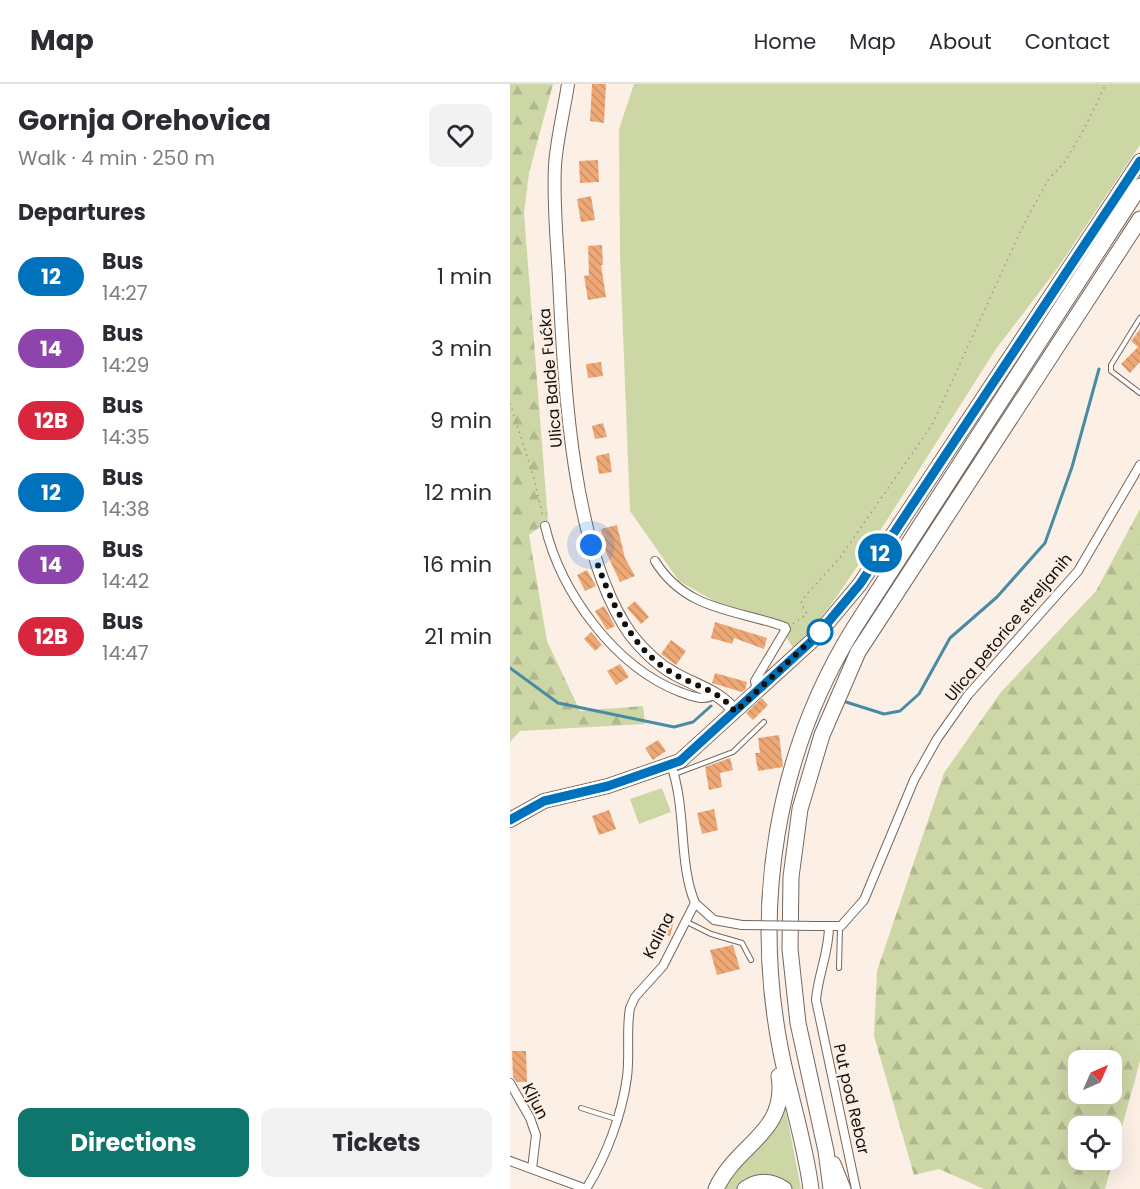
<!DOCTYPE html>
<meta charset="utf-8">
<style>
:root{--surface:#fff;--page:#f2f2f3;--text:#2b2b33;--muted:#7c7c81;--line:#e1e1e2;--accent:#0f766e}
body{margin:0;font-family:Poppins,sans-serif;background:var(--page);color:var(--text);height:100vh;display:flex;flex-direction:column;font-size:22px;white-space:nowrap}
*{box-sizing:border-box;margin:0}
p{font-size:20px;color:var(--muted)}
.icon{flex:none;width:33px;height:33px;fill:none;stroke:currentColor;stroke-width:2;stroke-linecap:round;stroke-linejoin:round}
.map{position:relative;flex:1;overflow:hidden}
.side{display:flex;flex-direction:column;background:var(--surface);width:510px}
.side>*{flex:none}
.badge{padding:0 12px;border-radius:20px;font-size:21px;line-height:39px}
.needle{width:39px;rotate:45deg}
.fabs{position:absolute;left:558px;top:966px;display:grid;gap:12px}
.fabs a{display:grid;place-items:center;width:54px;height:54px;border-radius:12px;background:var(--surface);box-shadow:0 6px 24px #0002;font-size:30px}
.you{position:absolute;width:30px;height:30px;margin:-15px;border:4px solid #fff;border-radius:50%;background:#1a73e8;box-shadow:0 0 0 9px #1a73e833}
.map>.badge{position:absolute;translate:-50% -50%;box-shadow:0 0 0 3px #fff}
h2{padding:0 18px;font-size:22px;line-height:54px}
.round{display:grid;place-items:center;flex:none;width:63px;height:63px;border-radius:12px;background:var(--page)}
.head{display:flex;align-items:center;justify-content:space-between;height:102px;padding:0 18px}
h1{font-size:28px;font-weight:700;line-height:45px}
.primary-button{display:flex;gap:12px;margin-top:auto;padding:12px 18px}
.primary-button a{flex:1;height:69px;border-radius:12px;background:var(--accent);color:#fff;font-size:24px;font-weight:700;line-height:69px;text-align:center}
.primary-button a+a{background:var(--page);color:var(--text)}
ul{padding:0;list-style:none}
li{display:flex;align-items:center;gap:18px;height:72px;padding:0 18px}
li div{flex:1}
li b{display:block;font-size:22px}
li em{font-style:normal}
li .badge{min-width:66px;font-weight:700;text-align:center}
header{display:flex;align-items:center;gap:36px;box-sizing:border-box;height:84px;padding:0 30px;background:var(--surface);border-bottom:2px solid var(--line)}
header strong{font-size:28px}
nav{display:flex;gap:33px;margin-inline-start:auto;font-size:21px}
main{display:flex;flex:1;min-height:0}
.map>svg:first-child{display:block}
.green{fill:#cdd7a6}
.forest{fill:url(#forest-firs);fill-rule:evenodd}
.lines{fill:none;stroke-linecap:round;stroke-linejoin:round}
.stream{stroke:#478ca2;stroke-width:3}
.building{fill:url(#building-back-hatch)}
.lane-casing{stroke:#75675d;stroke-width:6}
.street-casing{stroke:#75675d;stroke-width:10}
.secondary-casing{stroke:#75675d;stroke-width:14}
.primary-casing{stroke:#75675d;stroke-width:16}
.highway-casing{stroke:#75675d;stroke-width:17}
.path{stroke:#9f958e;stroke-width:1.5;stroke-dasharray:1.5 4.5;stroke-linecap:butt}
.lane{stroke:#fff;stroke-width:4}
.street{stroke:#fff;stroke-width:8}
.secondary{stroke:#fff;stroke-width:12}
.primary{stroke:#fff;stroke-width:14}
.highway{stroke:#fff;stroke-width:15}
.street-bridge-casing{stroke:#75675d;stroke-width:10;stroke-linecap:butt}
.street-bridge{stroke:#fff;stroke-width:8}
.line-casing{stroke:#fff;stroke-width:14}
.line{stroke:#0072bc;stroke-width:9}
.walk{stroke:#15100c;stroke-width:6;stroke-dasharray:0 10.8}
.stop-dot{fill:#fff;stroke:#0072bc;stroke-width:3}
.labels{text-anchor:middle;stroke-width:4.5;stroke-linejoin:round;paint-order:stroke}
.street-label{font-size:16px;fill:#15100c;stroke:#fcefe6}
</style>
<header>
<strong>Map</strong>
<nav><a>Home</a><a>Map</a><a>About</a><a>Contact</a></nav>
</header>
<main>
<section class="side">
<div class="head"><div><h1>Gornja Orehovica</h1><p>Walk · 4 min · 250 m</p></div><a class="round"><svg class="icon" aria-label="heart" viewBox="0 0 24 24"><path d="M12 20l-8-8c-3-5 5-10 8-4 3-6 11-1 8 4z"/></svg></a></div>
<h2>Departures</h2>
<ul>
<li><span class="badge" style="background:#0072bc;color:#fff">12</span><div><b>Bus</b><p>14:27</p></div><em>1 min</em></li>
<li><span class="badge" style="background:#8e44ad;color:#fff">14</span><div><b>Bus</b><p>14:29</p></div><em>3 min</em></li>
<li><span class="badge" style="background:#d7263d;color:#fff">12B</span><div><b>Bus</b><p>14:35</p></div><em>9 min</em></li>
<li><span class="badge" style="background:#0072bc;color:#fff">12</span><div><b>Bus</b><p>14:38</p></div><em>12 min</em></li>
<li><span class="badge" style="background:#8e44ad;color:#fff">14</span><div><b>Bus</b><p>14:42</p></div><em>16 min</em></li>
<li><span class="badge" style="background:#d7263d;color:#fff">12B</span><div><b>Bus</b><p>14:47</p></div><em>21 min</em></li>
</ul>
<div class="primary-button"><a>Directions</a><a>Tickets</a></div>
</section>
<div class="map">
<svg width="630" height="1105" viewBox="0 0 630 1105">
<defs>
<pattern id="forest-firs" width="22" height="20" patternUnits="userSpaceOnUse" patternTransform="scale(1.5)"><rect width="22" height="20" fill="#cdd7a6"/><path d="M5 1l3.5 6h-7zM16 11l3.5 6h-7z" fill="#afb88e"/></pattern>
<pattern id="building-back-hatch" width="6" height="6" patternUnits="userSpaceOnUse" patternTransform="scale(1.5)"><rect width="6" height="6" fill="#eea876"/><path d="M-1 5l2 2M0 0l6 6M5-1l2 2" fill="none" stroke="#cb9065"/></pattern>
</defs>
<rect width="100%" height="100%" fill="#fcefe6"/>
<path class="green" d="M124,0H630V61L547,185L486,265L347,483L318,525L284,565L272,547L230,532L169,497L120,427L110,172L109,45Z
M152,704L161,728L129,740L120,715Z
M275,1022L291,1105H214C226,1077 271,1050 275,1022Z"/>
<path class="forest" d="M0,0H43L19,89L14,129L38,437L19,451L37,557L70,627L133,622L135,640L10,647L0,658Z
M630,425V977L595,1105H474L429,1085L404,1091L364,952L367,887L434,689L491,608L586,507ZM568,976H602V1010H568ZM568,1042H602V1076H568Z"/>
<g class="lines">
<path class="stream" d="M0,584L48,619L164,643L183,638L201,622
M336,618L374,630L390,627L409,610L440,554L487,513L535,459L562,383L589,285"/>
</g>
<path class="building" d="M82,0H96L94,39L80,37Z
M88,76L89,98L70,99L69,77Z
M81,112L85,136L71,138L67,115Z
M92,161L93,181H91L96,213L78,216L74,192L79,191L78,162Z
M630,245V278L620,289L611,280L628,263L621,257Z
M91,278L93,292L78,294L76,280Z
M93,339L97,353L85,355L82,342Z
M99,369L102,388L89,390L86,372Z
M107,441L115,474L125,492L110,498L96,468L91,445Z
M77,486L86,502L75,507L67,491Z
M125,517L139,533L131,540L117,524Z
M94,522L105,542L97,546L85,527Z
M205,538L257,554L254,565L224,554L222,560L201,554Z
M81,548L92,561L85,567L74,555Z
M161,556L176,567L166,581L151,570Z
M110,580L119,593L106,601L97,587Z
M205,589L237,598L235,606L232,608L202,599Z
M252,614L258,621L243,636L236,629Z
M269,651L273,683L248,687L245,669H250L248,654Z
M148,656L156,667L143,676L135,664Z
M220,674L223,686L210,689L212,703L199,706L195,683Z
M204,725L208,746L192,750L187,729Z
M99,726L106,745L89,751L82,732Z
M154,830L165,833L160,852L149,849Z
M223,861L230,885L207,891L200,866Z
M2,967H16L17,998H7L3,993Z
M25,1007L30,1021L22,1024L14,1011Z"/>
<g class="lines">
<g class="lane-casing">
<path id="lane" d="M630,234L601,281V287L630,309
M165,690L223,668L254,638
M175,837L201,850L232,859L241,876
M329,884L330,843
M71,1024L106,1035"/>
</g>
<g class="street-casing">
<path id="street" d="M35,442C51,509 105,583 170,608C181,612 195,618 205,610
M145,477C176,527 225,525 275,543L276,545L245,597L247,608
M185,819L204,836L232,841
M306,842H331L354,816L404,696L427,655L458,611L568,487L630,381
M319,842C319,869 308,890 306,916L346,1105
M0,999L20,1034L26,1051L22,1085
M0,1077L76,1105
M76,1105C96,1073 112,1031 117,993C120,970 116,946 120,924L125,913L153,882L185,819C168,778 177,726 161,681"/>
</g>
<g class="secondary-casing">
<path id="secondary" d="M58,0C54,27 47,54 45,81C43,118 47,157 49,194C54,296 61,467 121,551C133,566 148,581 165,590C186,602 211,608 225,628"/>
</g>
<g class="primary-casing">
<path id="primary" d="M0,736L34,717L98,702L170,677L304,555L350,500L630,77"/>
</g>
<g class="highway-casing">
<path id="highway" d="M323,1080L333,1105
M206,1105C226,1060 278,1049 269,992
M235,1105C248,1096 260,1096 274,1105
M301,1105C295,1058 280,1014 271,968C242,822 266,670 344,544L630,102
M321,1105L316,1067L288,939L280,865L281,793L290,725L312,651L348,568L630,135"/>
</g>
<path class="path" d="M0,319L24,394L33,433
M283,540L297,530L291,519L295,512L329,475L422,341L512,144L538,96L554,79L573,47L596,0"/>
<use href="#lane" class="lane"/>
<use href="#street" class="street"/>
<use href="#secondary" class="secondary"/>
<use href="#primary" class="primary"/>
<use href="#highway" class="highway"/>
<g class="street-bridge-casing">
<path id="street-bridge" d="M232,841L306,842"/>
</g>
<use href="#street-bridge" class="street-bridge"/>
</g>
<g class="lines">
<g class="line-casing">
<path id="line" d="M0,736L34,717L98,702L170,677L304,555L350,500L630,77"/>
</g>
<use href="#line" class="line"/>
<path class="walk" d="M81,461C97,509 118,564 164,590C185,602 211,607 225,628L315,543L310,548"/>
</g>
<circle class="stop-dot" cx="310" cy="548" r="12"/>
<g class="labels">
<g class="street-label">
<text transform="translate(40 294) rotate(-95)" y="6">Ulica Balde Fućka</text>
<text transform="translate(498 543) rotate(-50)" y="6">Ulica petorice streljanih</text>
<text transform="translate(148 851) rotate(-63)" y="6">Kalina</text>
<text transform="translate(342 1015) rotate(77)" y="6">Put pod Rebar</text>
<text transform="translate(26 1017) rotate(63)" y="6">Kljun</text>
</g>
</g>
</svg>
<div class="fabs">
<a><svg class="needle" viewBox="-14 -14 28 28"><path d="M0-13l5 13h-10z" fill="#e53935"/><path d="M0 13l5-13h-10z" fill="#7c7c81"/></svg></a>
<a><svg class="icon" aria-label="locate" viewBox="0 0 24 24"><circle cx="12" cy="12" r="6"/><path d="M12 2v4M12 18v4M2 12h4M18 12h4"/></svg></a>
</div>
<div class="you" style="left:81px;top:461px"></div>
<b class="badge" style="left:370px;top:469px;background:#0072bc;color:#fff">12</b>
</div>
</main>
